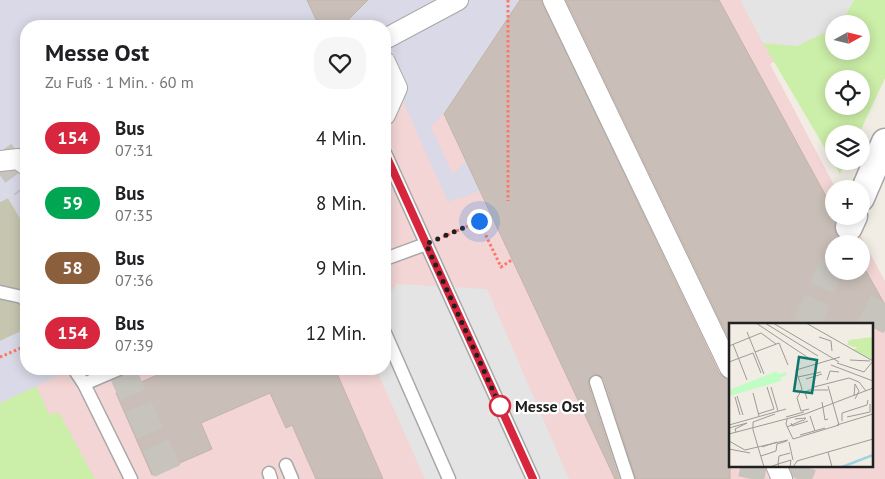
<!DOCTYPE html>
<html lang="de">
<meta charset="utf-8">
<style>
:root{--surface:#fff;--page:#f6f6f6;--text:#202124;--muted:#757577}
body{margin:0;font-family:"PT Sans",sans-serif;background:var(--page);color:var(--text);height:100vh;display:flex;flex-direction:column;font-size:19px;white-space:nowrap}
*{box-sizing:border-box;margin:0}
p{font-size:16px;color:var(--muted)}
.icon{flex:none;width:28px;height:28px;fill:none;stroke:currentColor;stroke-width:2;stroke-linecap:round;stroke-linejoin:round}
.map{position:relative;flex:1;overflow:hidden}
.panel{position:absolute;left:20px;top:20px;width:371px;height:355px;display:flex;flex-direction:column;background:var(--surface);border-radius:20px;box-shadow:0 2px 12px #0003}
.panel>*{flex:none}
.badge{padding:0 10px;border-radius:16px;font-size:18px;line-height:32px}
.needle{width:32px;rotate:82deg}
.tools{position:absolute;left:825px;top:15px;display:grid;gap:10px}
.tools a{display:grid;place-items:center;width:45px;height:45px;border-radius:50%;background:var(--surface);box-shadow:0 2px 12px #0003;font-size:25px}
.you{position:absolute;width:25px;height:25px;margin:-12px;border:4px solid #fff;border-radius:50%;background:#1a73e8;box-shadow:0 0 0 8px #1a73e833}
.map>.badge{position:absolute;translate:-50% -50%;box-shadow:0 0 0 2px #fff}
.round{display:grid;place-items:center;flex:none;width:52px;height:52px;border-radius:20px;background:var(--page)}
.overview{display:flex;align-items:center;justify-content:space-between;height:85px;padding:0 25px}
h1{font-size:24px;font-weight:700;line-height:38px}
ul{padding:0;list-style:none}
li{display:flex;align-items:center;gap:15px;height:65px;padding:0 25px}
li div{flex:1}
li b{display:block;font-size:19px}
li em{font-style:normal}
li .badge{min-width:55px;font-weight:700;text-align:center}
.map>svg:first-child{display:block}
.commercial{fill:#f2d5d4;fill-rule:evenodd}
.construction{fill:#c6c6b0}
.grass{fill:#cbeea8;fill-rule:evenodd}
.parking{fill:#e4e4e4}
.plaza{fill:#d9d9e7}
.building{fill:#c9bfb8;stroke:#c4b3a7}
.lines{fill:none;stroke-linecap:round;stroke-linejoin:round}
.minor-tunnel{stroke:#c7c4be;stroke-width:26;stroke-dasharray:26 13;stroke-linecap:butt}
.secondary-tunnel{stroke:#c7c4be;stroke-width:28;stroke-dasharray:28 14;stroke-linecap:butt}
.motorway-tunnel{stroke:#c7c4be;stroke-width:28;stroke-dasharray:28 14;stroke-linecap:butt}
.service-casing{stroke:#a7a7a7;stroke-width:15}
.pedestrian-casing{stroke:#a7a7a7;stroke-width:22}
.minor-casing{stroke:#a7a7a7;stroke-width:29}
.path{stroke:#ff7768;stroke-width:3;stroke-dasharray:2.5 2.5;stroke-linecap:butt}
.service{stroke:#fff;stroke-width:12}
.pedestrian{stroke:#fff;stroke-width:20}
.minor{stroke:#fff;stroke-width:26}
.line-casing{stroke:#fff;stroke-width:11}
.line{stroke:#d7263d;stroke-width:8}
.walk{stroke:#202020;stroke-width:5;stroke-dasharray:0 9}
.stop-dot{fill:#fff;stroke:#d7263d;stroke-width:2.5}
.labels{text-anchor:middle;stroke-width:4.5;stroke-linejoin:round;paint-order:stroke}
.stop-label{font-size:16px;font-weight:bold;fill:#202020;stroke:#fff;text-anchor:start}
.inset-river{fill:none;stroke:#a3d3e1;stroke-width:2.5}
.inset-road{fill:none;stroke:#9d9b96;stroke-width:1}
.view{fill:#0f766e;fill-opacity:0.15;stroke:#0f766e;stroke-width:2.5}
.inset-edge{fill:none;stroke:#202020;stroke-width:2.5}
</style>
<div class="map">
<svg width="885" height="479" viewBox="0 0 885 479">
<rect width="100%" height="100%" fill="#f1ede5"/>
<path class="commercial" d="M0,0H852L841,24H834V30L770,64L836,189H834V216H850L885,281V479H0ZM26,26H385V369H26ZM834,244H861V271H834ZM730,324H871V465H730Z"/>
<path class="construction" d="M8,198L26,228V329L0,341V202Z"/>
<path class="grass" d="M854,0H885V78L859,134H834V161H846L840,174L763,43L797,46L834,28V51H861V24H840ZM834,79H861V106H834Z
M36,386L49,414L59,413L95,479H0V403Z"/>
<path class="parking" d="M740,0H854L840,24H834V28L797,46L763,43Z
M397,284L487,289L569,479H425L376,369H385V300Z"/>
<path class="plaza" d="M0,0H520L446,110L431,127L453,175L466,161L480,191L448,202L397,88L385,93V26H26V228L8,198L0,202Z
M26,329V369H73L0,403V341Z"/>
<path class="building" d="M307,0H368L342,26H319Z
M520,0H541L719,373L724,378L730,380V479H636L604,379L601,376L594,374L590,377L588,384L619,479H615L444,114Z
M566,0H719L834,211V216L837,217L834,228L837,235L852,244H834V271H861V262L885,305V324H730V341Z
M171,369H335L383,479H316L292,425L286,428L270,393L201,423L212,449L152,475L116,393Z"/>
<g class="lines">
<path class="minor-tunnel" d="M807,324L834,259
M751,479L754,465"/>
<path class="secondary-tunnel" d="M0,152L26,187
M121,369L171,479"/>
<path class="motorway-tunnel" d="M871,327L885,299
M797,479L803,465"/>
<g class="service-casing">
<path id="service" d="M385,153L533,479
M385,259L426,244
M0,292L22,297L26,301
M385,333L449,479
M74,369L84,384L131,479
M596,382L628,479
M84,384L119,369
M286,465L292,479
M269,473L271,479"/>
</g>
<g class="pedestrian-casing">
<path id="pedestrian" d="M553,0L730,368
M385,39L458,0
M385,62L397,88L385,115
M0,161L18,159L26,165
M776,465L782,479"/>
</g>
<g class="minor-casing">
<path id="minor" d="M861,198L885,142
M849,227L854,216"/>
</g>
<path class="path" d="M508,0V201
M443,237L479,221L501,267L513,259
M0,357L26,346"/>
<use href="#service" class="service"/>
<use href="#pedestrian" class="pedestrian"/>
<use href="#minor" class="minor"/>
</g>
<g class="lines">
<g class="line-casing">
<path id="line" d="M385,153L533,479"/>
</g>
<use href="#line" class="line"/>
<path class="walk" d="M479,221L426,244L500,406"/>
</g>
<circle class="stop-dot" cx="500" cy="406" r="10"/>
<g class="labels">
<g class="stop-label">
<text x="515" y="412">Messe Ost</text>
</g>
</g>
<g transform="translate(729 323)">
<rect width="144" height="144" fill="#f1ede5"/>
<path d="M144,14V37L123,27L129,25L118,22L120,17Z" fill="#cbeea8"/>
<path d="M48,48L49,51L57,49L58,52L51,55L52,58L0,73V67Z" fill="#c0fdc5"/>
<path class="inset-river" d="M113,144L144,132"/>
<path class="inset-road" d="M27,0L81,36M36,0L89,33M44,0L110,39M77,0L144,38M18,9L35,51M90,14L102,18L103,28M4,21L18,57M0,23L32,10L47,21M26,29L50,20L59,42M121,37L141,38M0,39L24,30L32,50M108,40L135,49L144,38M102,42L144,58M69,54L92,49M77,56L93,51M98,57L101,48L110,49M42,64L49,88M85,64L120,55L130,59L137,68M24,70L30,93M8,73L14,92M125,73L126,61L130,68L126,76M6,74L11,92M78,76L76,69L80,67H99M93,79L96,97L99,96M80,86L72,88L68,75L73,66L67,47L111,34M29,91L45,86L38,64M81,93L86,108M57,94L75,89M118,94L141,89V81M58,96L57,101L64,116L110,102L99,63M66,96L77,95L74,98M113,98V90L138,82L139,77M62,100L63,103L79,98M0,102L57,86M108,102L144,91M58,104L74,97M0,105L18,100L6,106L7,109M24,107L35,144M24,107V99L46,91M0,111L76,91L144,65M71,112L96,105M0,118L16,127L59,117M60,119L64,137M33,124L48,119M0,126L21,130M99,129L103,144M32,133L47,128L48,121L58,118M41,144L49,141L50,133L61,130M50,144L49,141L62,137L61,144M64,144L68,138L144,116"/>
<path class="view" d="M70,34L88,37L83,70L65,68Z"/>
<rect width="144" height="144" class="inset-edge"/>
</g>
</svg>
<div class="tools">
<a><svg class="needle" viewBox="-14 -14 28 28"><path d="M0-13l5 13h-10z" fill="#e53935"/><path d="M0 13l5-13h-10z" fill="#757577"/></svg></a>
<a><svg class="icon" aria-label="locate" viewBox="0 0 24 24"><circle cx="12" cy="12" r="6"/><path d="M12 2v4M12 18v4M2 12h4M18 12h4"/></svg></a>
<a><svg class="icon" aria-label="layers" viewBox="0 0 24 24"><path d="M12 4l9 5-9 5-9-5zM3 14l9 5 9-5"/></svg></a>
<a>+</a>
<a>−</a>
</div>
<div class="you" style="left:479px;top:221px"></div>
<section class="panel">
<div class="overview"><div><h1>Messe Ost</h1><p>Zu Fuß · 1 Min. · 60 m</p></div><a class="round"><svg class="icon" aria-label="heart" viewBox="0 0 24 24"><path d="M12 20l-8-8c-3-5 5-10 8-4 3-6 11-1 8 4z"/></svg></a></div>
<ul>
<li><span class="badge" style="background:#d7263d;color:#fff">154</span><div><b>Bus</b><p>07:31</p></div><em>4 Min.</em></li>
<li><span class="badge" style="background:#00a651;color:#fff">59</span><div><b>Bus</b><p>07:35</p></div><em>8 Min.</em></li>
<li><span class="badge" style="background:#8b5e3c;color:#fff">58</span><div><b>Bus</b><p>07:36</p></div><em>9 Min.</em></li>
<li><span class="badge" style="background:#d7263d;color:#fff">154</span><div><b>Bus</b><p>07:39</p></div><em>12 Min.</em></li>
</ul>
</section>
</div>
